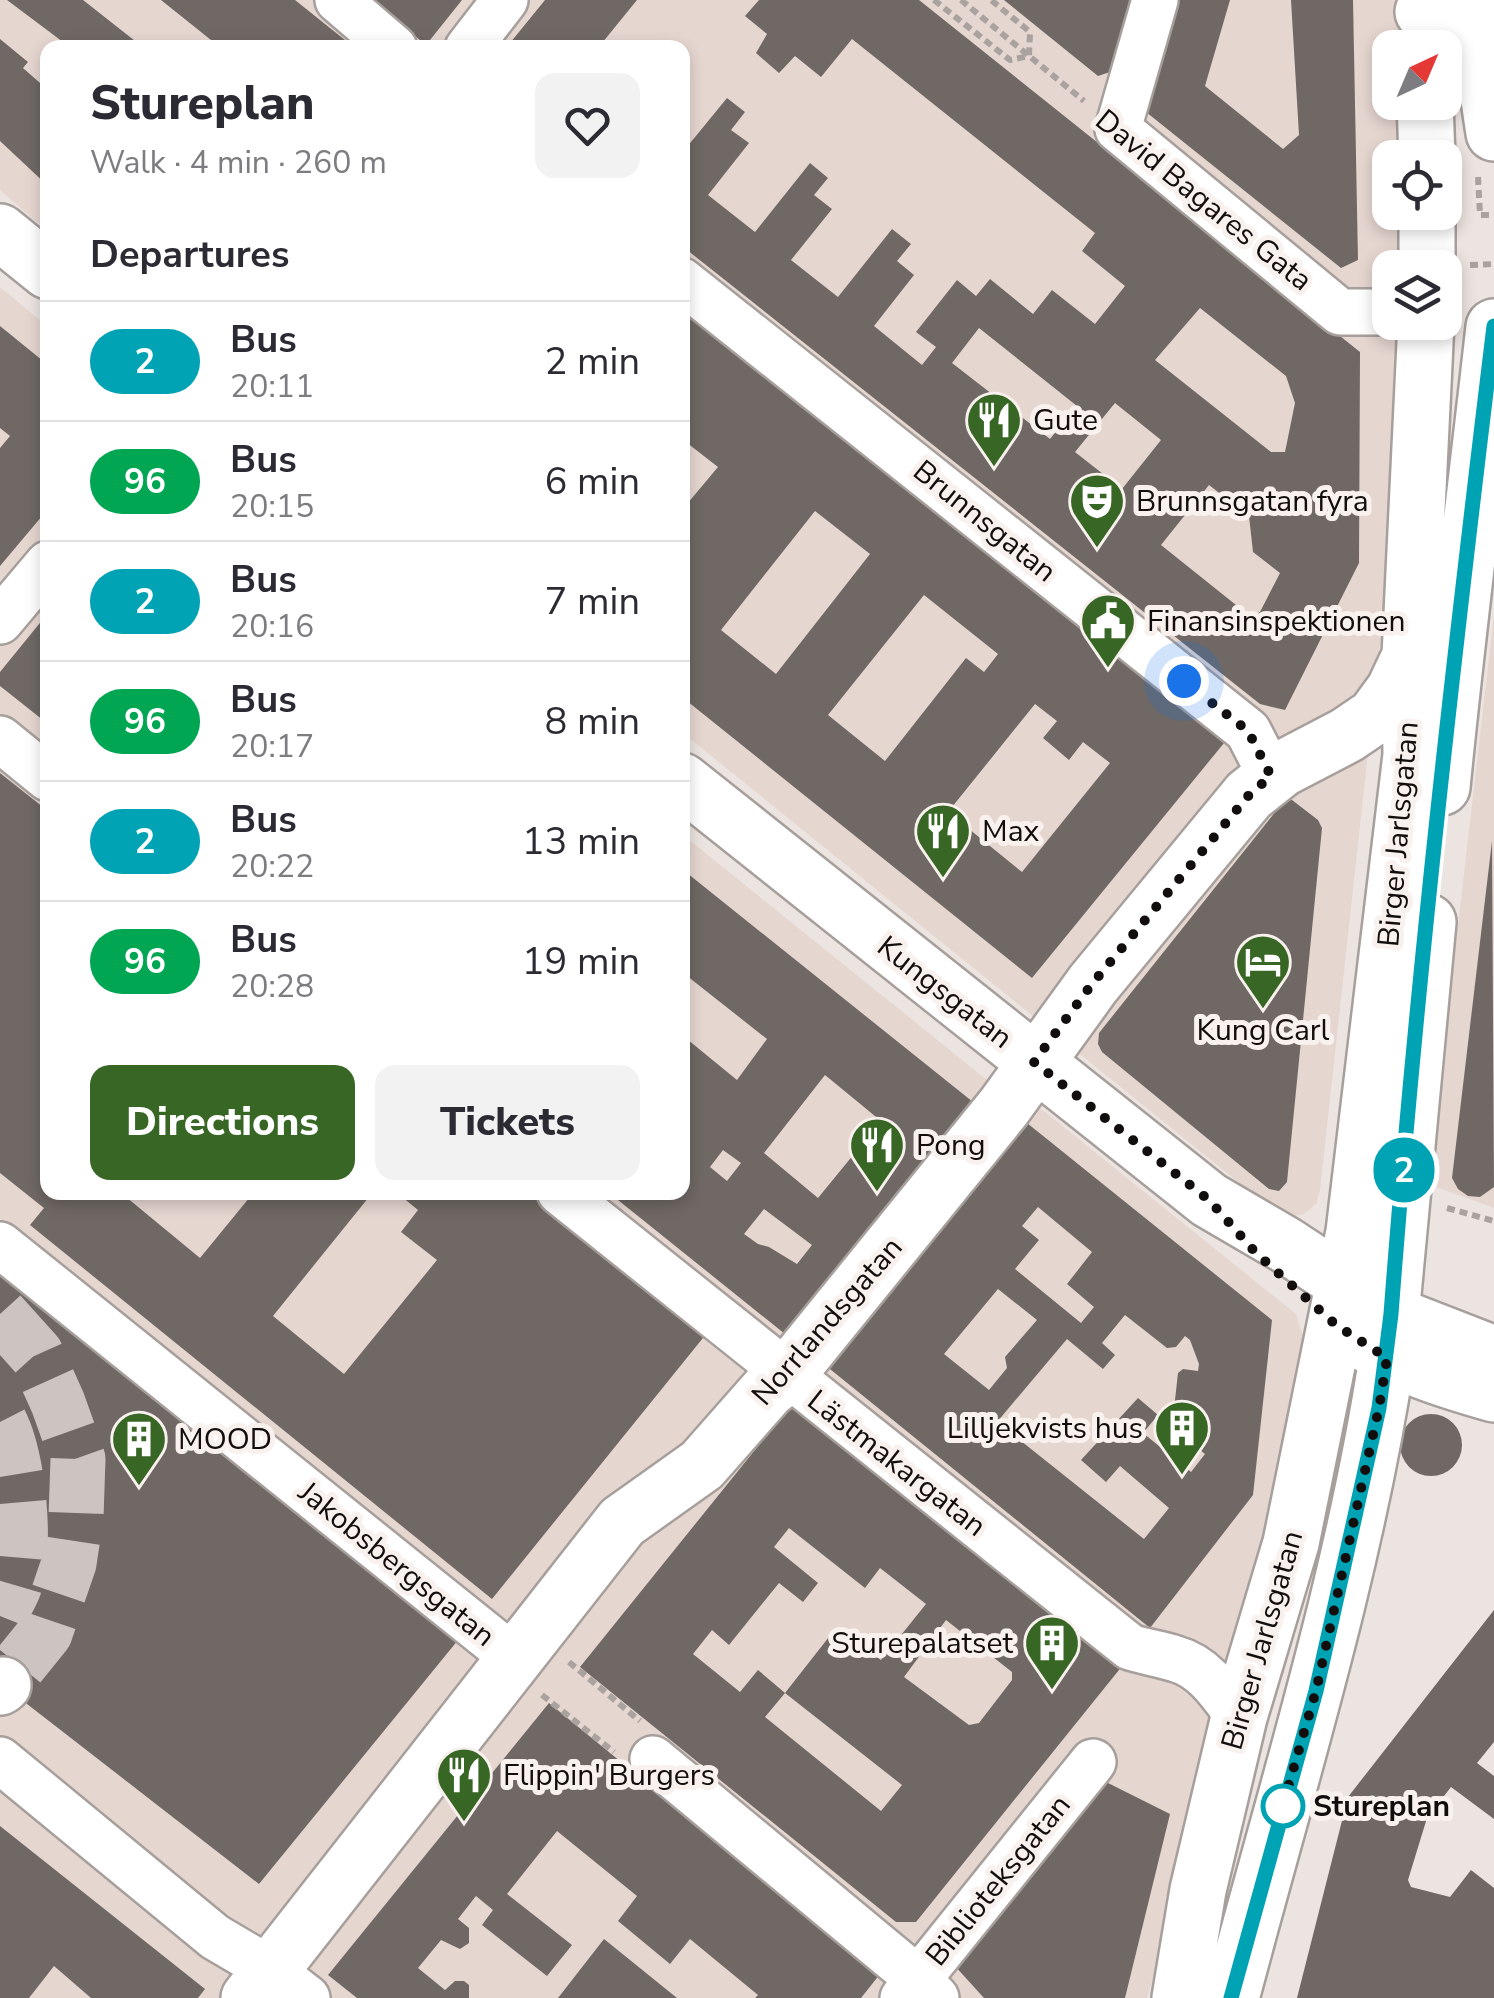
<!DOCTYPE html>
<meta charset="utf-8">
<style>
:root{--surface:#fff;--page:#f2f2f3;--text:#2b2b33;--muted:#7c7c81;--line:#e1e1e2;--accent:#386625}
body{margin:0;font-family:"Nunito Sans",sans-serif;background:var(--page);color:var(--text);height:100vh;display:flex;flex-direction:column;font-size:38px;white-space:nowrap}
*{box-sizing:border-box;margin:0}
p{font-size:32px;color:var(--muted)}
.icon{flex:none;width:55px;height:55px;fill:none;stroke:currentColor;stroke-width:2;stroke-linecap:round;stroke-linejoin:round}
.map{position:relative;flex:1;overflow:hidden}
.side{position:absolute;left:40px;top:40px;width:650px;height:1160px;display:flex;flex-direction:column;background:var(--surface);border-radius:20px;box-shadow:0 5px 15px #0003}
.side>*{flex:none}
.badge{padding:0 20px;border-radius:32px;font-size:35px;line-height:65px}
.needle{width:65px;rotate:44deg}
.fabs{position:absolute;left:1372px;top:30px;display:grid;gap:20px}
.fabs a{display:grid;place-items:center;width:90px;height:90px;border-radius:20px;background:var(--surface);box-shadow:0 5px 15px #0003;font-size:50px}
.you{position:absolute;width:50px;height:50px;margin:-25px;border:8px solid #fff;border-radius:50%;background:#1a73e8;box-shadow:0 0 0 15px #1a73e833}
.map>.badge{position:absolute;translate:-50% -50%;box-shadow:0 0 0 5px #fff}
h2{padding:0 50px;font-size:38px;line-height:90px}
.round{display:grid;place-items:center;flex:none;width:105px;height:105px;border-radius:20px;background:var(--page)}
.head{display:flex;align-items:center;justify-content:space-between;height:170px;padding:0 50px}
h1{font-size:48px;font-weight:800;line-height:75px}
.primary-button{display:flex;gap:20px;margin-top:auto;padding:20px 50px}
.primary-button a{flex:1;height:115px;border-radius:20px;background:var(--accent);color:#fff;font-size:40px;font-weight:800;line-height:115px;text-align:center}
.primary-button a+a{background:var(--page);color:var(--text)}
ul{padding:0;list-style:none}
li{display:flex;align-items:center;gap:30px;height:120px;padding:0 50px;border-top:2px solid var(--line)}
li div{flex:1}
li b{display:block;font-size:38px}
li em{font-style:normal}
li .badge{min-width:110px;font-weight:700;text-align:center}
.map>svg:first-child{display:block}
.built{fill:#e6d6d0}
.building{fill:#6f6865;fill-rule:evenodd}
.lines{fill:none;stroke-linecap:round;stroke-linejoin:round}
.secondary-tunnel{stroke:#cbc4c0;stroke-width:55;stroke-dasharray:55 28;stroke-linecap:butt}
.street-casing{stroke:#a79f9c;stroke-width:50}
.secondary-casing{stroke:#a79f9c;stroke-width:60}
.path{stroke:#a9a29f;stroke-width:6;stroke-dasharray:8 5;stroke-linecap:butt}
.street{stroke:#fff;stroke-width:45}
.secondary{stroke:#fff;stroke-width:55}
.line-casing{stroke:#fff;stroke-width:22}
.line{stroke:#00a3b4;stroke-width:15}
.walk{stroke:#110e0d;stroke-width:10;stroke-dasharray:0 18}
.stop-dot{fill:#fff;stroke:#00a3b4;stroke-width:5}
.labels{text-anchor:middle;stroke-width:10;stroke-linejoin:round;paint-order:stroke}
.street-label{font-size:30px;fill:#110e0d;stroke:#f9f1ee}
.poi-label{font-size:30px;fill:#110e0d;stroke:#f9f1ee;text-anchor:start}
.stop-label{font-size:30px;font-weight:bold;fill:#110e0d;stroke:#f9f1ee;text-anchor:start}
</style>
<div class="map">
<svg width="1494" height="1998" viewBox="0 0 1494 1998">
<rect width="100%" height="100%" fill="#ece4e0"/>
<path class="built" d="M0,0H1404V47L1390,48V102L1403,103V157L1390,158V212L1403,213L1401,267L1390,268V322L1399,323L1387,580L1320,1190L1316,1204L1304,1214L1289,1217L1275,1212L683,733L682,48H48L47,231L0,190Z
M0,287L47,326L48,1192H682L683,835L987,1080L1040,1108L1296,1314L1305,1343L1267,1541L1200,1821L1147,1998H0Z
M1494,615V1208L1428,1184Z"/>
<path class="building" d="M7,0H83L144,48H71Z
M161,0H295L355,48H221Z
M371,0H462L426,45Z
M545,0H637L598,48H506Z
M759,0H919L1360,352L1359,563L1285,710L1260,704L682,246V153L727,98L745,112L731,130L749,143L708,195L755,232L810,163L828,178L814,195L832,209L791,260L838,297L892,229L911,244L897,261L914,275L874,326L922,365L936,347L916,332L957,280L976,296L990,279L1033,314L1052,290L1095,324L1125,286L1082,251L1095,233L852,39L821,77L795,56L779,73L756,53L767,34L745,16ZM1200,308L1286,376L1295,403L1285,452H1271L1155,360ZM979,328L1077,406L1050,439L952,363ZM1115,403L1161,440L1122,489L1075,452ZM1209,485L1249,516L1253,552L1280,573L1260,612L1251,617L1161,545Z
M1004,0H1133L1131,65L1098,76Z
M1172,0H1230L1205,86L1283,149L1299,135L1291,0H1353L1358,260L1341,268L1141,108Z
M0,39L28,62L23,68L48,90V186L0,141Z
M682,309L1224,743L1032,978L682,697V510L718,467L682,439ZM815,511L870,554L776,674L721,630ZM924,595L998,654L984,672L966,658L885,761L828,715ZM1035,704L1057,721L1043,738L1069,760L1083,742L1110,763L1022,872L948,812Z
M0,326L48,365V509L0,566V448L10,436L0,428Z
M48,613V724L0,686V672Z
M0,773L48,811V1192H120L200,1258L254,1192H373L273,1316L344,1374L437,1260L401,1232L418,1210L396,1192H530L707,1333L492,1599L30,1225L44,1208L0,1173Z
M1292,800L1318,820L1322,828L1287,1182L1279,1191L1269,1189L1102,1052L1098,1044L1099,1033L1284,801Z
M1492,841L1494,1187L1480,1197L1468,1196L1458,1189L1452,1178Z
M682,869L973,1102L785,1334L608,1192H682V1035L737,1080L767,1039L682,972ZM825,1075L881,1121L818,1198L764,1153ZM723,1150L741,1163L727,1181L710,1167ZM764,1209L812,1245L797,1264L769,1247L758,1244L744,1234Z
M1027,1123L1272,1320L1253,1495L1150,1628L825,1365ZM1038,1207L1092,1252L1067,1284L1094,1307L1081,1323L1015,1269L1039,1240L1022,1226ZM998,1289L1037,1320L1005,1357L1007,1368L989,1390L944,1354ZM1125,1315L1167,1348L1176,1347L1185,1336L1190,1340L1199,1364L1198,1371L1183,1369L1178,1373L1172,1427L1205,1454L1191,1472L1143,1433L1158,1415L1138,1398L1081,1460L1106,1482L1120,1466L1169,1508L1144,1539L997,1422L1067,1339L1103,1369L1115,1355L1102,1343Z
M0,1267L463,1634L259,1884L0,1683Z
M792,1404L1123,1665L916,1922H896L580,1667ZM789,1528L865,1588L880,1568L926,1604L881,1660L836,1628L785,1693L902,1785L881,1811L765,1717L785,1693L758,1670L740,1692L693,1654L712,1630L729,1645L779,1583L803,1602L818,1583L774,1547ZM946,1620L1012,1672V1680L979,1723L969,1725L904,1677Z
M1400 1445a31 31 0 1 1 62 0a31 31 0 1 1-62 0Z
M1494,1610V1742L1477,1763L1494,1776V1819L1451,1787L1427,1818L1408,1880L1411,1887L1450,1897L1471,1870L1494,1888V1998H1297L1348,1797Z
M549,1703L880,1974L861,1998H755L758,1995L690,1939L670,1964L618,1921L637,1896L557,1831L507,1894L572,1945L547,1976L482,1925L493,1910L476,1896L458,1919L469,1928V1943L460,1949L441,1940L418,1968L445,1990L455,1981H464L469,1985V1998H357L328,1975Z
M1098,1778L1170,1814L1125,1998H984L954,1965Z
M0,1826L205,1989L198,1998H91L54,1966L29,1998H0Z
M604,1939L677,1998H558Z"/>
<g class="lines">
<path class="secondary-tunnel" d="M0,1314L36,1354L58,1403L78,1459L76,1517L69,1563L45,1633L3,1685
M0,1422C19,1459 27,1547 14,1587C10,1597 4,1606 0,1616"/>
<g class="street-casing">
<path id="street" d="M338,0L394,48
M1155,0L1118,129L1340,312H1390
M468,48L505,0
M682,281L1248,731L1271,776
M0,621L48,564
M0,739L48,778
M560,1192L1130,1647C1145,1652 1161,1654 1176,1659C1205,1667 1222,1694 1239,1717
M0,1245L513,1657
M653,1759L918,1979L936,1998
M0,1760L215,1937L271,1970L307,1998
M903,1998L1093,1762"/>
</g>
<g class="secondary-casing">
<path id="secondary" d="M1474,0L1494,133
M1423,12L1494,7
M1425,102L1427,158
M0,232L48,271
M1427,268V212
M682,781L1209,1200L1286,1245L1391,1314L1494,1354
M1442,787C1457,633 1477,480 1494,327
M1357,1338C1400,1366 1445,1380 1494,1394
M0,1687L3,1685
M249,1998L622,1522L702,1465L768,1390L786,1376L1004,1107L1093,984L1249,795L1282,769L1347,735L1375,716L1394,690L1410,656
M1180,1998L1198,1890L1239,1717L1291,1543L1354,1232L1411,755L1410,656L1426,322
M1231,1998C1287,1786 1354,1575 1387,1358L1428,922"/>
</g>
<path class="path" d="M934,0L1010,60L1029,56L1030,32L991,0
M961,0L1084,101
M1385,36L1386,79
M1478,177L1480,215H1490
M1470,265L1494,264
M1447,1208L1494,1221
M569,1662L640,1721
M542,1695L614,1752"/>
<use href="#street" class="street"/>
<use href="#secondary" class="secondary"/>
</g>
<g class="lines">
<g class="line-casing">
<path id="line" d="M1231,1998L1316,1691L1379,1408L1391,1314C1416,984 1454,655 1494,326"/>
</g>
<use href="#line" class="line"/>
<path class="walk" d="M1184,681L1248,731L1271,776L1249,795L1092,984L1034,1062L1209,1200L1256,1253L1336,1325L1387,1358L1379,1408L1316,1691L1278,1822L1283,1806"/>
</g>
<defs>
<g id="restaurant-pin" transform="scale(2.875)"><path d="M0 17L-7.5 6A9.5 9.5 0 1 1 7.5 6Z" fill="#386625" stroke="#f9f1ee"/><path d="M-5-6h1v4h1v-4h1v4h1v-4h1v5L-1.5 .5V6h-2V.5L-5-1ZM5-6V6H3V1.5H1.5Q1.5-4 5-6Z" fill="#fff"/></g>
<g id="theatre-pin" transform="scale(2.875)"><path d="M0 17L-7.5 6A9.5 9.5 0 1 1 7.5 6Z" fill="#386625" stroke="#f9f1ee"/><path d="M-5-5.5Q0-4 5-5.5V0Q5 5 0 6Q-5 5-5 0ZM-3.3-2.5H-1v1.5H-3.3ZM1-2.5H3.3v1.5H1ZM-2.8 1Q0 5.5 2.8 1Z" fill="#fff"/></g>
<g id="civic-pin" transform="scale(2.875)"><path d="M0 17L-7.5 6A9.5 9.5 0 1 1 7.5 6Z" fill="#386625" stroke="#f9f1ee"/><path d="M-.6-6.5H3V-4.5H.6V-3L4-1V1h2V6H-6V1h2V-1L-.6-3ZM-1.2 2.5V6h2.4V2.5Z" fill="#fff"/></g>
<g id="hotel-pin" transform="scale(2.875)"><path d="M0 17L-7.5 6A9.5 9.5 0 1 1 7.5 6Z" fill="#386625" stroke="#f9f1ee"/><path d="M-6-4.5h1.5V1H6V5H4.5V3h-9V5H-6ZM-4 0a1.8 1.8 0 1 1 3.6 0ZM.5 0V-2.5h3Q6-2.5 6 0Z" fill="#fff"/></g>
<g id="building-pin" transform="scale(2.875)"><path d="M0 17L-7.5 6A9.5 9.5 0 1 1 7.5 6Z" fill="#386625" stroke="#f9f1ee"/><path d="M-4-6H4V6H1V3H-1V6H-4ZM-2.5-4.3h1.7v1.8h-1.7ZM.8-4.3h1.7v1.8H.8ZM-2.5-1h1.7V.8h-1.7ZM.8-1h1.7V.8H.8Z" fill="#fff"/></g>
</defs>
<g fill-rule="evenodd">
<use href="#restaurant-pin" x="994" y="420"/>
<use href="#theatre-pin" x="1097" y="501"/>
<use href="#civic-pin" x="1108" y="621"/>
<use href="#restaurant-pin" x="943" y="831"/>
<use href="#hotel-pin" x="1263" y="962"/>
<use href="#restaurant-pin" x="877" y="1145"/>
<use href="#building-pin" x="1182" y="1428"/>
<use href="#building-pin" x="139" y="1439"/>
<use href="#building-pin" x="1052" y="1643"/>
<use href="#restaurant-pin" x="464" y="1775"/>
</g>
<circle class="stop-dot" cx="1283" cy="1806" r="20"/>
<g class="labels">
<g class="street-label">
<text transform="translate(1204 200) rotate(39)" y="10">David Bagares Gata</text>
<text transform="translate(985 521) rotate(39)" y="10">Brunnsgatan</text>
<text transform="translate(1398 834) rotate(-85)" y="10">Birger Jarlsgatan</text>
<text transform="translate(945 992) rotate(38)" y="10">Kungsgatan</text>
<text transform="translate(827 1321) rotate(-49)" y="10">Norrlandsgatan</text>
<text transform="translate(897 1463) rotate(38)" y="10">Lästmakargatan</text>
<text transform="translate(397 1564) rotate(39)" y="10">Jakobsbergsgatan</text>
<text transform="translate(1262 1640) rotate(-74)" y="10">Birger Jarlsgatan</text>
<text transform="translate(998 1880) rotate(-51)" y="10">Biblioteksgatan</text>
</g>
<g class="poi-label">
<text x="1033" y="430">Gute</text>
<text x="1136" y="511">Brunnsgatan fyra</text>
<text x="1147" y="631">Finansinspektionen</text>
<text x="982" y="841">Max</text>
<text x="1263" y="1040" text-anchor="middle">Kung Carl</text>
<text x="916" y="1155">Pong</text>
<text x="1143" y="1438" text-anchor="end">Lilljekvists hus</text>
<text x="178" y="1449">MOOD</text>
<text x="1013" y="1653" text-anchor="end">Sturepalatset</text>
<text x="503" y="1785">Flippin' Burgers</text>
</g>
<g class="stop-label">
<text x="1313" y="1816">Stureplan</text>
</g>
</g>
</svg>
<div class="fabs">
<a><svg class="needle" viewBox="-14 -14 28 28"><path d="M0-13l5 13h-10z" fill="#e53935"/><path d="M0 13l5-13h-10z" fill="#7c7c81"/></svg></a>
<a><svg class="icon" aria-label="locate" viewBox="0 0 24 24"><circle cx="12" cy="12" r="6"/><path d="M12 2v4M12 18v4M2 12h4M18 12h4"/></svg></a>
<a><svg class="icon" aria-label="layers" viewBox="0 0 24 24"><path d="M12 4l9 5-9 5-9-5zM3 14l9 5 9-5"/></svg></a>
</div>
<div class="you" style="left:1184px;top:681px"></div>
<b class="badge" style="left:1404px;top:1170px;background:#00a3b4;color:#fff">2</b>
<section class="side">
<div class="head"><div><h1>Stureplan</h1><p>Walk · 4 min · 260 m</p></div><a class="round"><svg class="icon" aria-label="heart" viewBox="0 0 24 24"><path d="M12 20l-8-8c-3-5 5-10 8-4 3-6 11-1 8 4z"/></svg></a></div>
<h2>Departures</h2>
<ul>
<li><span class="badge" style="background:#00a3b4;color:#fff">2</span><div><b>Bus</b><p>20:11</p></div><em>2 min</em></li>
<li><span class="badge" style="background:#00a651;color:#fff">96</span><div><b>Bus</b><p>20:15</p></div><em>6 min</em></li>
<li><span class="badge" style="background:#00a3b4;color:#fff">2</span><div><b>Bus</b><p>20:16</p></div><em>7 min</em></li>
<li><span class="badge" style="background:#00a651;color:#fff">96</span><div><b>Bus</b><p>20:17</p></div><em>8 min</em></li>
<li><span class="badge" style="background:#00a3b4;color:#fff">2</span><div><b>Bus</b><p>20:22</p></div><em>13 min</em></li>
<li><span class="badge" style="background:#00a651;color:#fff">96</span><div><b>Bus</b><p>20:28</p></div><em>19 min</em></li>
</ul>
<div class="primary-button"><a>Directions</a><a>Tickets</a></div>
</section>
</div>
